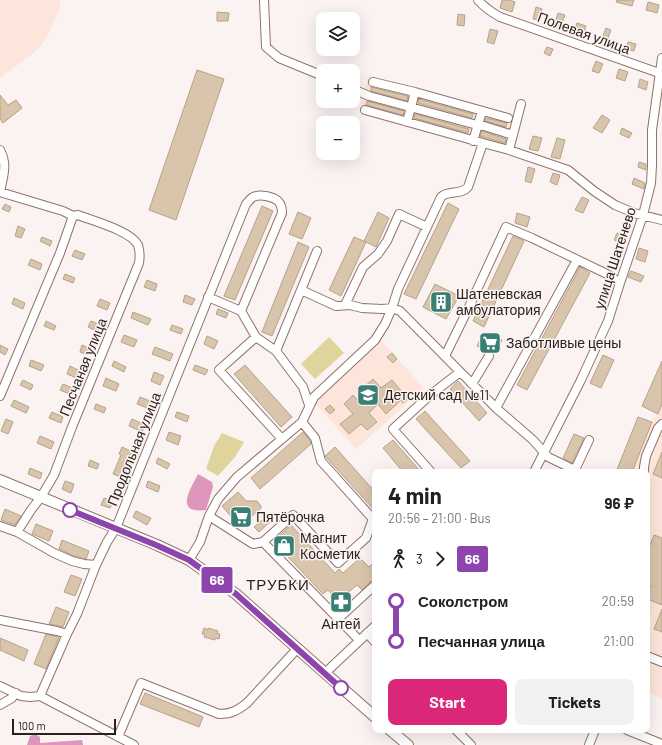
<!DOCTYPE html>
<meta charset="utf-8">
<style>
:root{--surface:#fff;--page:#f2f2f2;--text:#202124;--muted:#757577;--accent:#db2777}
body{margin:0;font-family:Barlow,sans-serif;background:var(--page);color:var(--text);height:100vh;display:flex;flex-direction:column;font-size:15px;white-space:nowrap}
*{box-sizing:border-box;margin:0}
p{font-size:13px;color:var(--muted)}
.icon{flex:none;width:22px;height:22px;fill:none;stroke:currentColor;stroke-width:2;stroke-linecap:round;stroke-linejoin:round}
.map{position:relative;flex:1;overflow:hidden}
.sheet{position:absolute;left:372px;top:469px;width:278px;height:264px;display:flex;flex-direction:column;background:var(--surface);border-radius:8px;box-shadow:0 4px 16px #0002}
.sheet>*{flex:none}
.badge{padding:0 8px;border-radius:3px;font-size:14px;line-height:26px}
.controls{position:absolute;left:316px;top:12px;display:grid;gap:8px}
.controls a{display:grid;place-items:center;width:44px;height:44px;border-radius:8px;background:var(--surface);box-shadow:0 4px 16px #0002;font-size:20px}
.scale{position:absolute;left:12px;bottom:10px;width:104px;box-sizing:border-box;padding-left:4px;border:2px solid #2b201b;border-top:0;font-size:11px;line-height:14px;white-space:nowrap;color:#2b201b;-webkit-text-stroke:3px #faf3f1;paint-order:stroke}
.map>.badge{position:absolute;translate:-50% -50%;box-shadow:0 0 0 2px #fff}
.legs{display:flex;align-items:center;gap:6px;height:44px;padding:0 16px;font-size:13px}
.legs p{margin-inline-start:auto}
.head{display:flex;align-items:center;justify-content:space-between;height:68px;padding:0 16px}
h1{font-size:22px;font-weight:700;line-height:30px}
.cta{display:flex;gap:8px;margin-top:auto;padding:8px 16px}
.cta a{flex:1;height:46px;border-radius:8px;background:var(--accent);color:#fff;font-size:16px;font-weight:700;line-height:46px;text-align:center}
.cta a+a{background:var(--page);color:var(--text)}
ul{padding:0 16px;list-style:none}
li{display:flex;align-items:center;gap:14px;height:40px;font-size:15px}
li i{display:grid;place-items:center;width:6px;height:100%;margin:0 5px;background:currentColor}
li i::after{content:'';width:10px;height:10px;margin:-5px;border:3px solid;border-radius:50%;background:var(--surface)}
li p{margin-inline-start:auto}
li:first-child i{background:linear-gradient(#0000 50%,currentColor 0)}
li:last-child i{background:linear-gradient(currentColor 50%,#0000 0)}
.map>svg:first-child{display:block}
.built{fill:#fee5db}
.green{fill:#ded49c}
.water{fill:#de96bd}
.building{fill:#d9c4ac;stroke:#b6a28b}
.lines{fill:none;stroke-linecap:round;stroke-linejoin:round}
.minor-casing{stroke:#907368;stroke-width:10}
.major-casing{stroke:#907368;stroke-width:12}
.minor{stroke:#fff;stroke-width:8}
.major{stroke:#fff;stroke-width:10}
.line-1-casing{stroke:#fff;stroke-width:9}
.line-1{stroke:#8e44ad;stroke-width:6}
.stop-1-dot{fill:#fff;stroke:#8e44ad;stroke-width:2}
.labels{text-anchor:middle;stroke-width:3;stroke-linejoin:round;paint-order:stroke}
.street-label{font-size:14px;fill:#2b201b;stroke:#faf3f1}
.poi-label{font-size:14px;fill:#2b201b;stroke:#faf3f1;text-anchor:start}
.neighbourhood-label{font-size:15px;letter-spacing:1px;fill:#2b201b;stroke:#faf3f1}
</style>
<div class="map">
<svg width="662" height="745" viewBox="0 0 662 745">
<rect width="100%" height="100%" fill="#faf3f1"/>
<path class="built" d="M0,0H60V7L47,38L35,52L0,78Z
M368,77L515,117L506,151L359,111Z
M381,340L424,388L356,449L313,401Z
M662,404V699L647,692V472H632L654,417L656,418Z"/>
<path class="green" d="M329,337L344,353L315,379L301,364Z
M222,433L244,442L235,457L218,476L206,469L214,446Z"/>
<path class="water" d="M198,474L212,482L213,487L206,510C174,514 190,490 198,474Z
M35,734L40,737V743L82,740L83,745H27L30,736Z"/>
<path class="building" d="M502,0H510L515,2L512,12L500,8Z
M617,0H634L632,6L616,2Z
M648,2L659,5L657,13L646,10Z
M536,7L542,9L539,20L533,19Z
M217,12L229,13L228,21H217Z
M558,13L565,15L560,28L554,26Z
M458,14L465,15L464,26L457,25Z
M577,23L586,26L583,35L574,32Z
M606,28L611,30L606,43L601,41Z
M490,29L498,31L494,44L487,42Z
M628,42L636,44L634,51L626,49Z
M547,47L553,49L550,56L544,53Z
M596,61L603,64L599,73L592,71Z
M619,69L628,72L625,81L616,78Z
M197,70L224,79L176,220L149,210Z
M640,79L648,82L646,90L638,87Z
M371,87L408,96L407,101L371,91Z
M0,95L8,105L16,100L22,108L3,123L0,119Z
M419,99L473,114L472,118L418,103Z
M367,101L404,111L403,115L366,105Z
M415,114L469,129L468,133L414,118Z
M602,115L610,120L602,133L593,128Z
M486,118L507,123L506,127L485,121Z
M622,128L632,133L629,138L620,134Z
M482,131L506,139L505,143L480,136Z
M533,136L542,138L538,151L529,149Z
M557,138L565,140L560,159L551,157Z
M639,162L646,164V170L638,167Z
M528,167L535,169L531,183L525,181Z
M553,173L560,175L557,185L550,182Z
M634,178L645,183L644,189L632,184Z
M582,197L589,200L583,213L575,210Z
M448,203L459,209L416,299L404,294Z
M5,204L11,207L9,212L2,209Z
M262,206L273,211L235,300L224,296Z
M298,212L311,218L302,239L289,234Z
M378,212L389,218L376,247L364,241Z
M517,213L530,217L527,227L515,223Z
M18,226L25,229L21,238L15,236Z
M617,233L627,237L625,244L614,240Z
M513,236L524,241L484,327L473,321Z
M42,237L52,241L50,246L40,241Z
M354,237L366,242L341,296L329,290Z
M298,242L309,247L272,336L262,332Z
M639,248L648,251L645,262L636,259Z
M75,250L85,254L82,260L72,256Z
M31,259L42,264L40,270L28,265Z
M580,267L590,273L527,390L517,385Z
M631,271L644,276L641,282L628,277Z
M65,274L75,278L73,283L63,279Z
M147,280L157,284L155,291L144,287Z
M435,284L459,296L446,319L423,307Z
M185,295L195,299L192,305L183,302Z
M14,298L25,303L23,309L12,304Z
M100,299L110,303L107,310L97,306Z
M218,309L228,313L226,318L216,314Z
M133,312L151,319L148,325L131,318Z
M46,321L56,326L54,330L44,326Z
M91,321L101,325L98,332L88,327Z
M172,325L183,329L181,334L170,330Z
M484,332L502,340L495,354L492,351H488L477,346Z
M124,335L137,340L134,347L121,342Z
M207,336L218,341L214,349L204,344Z
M0,345L8,349L5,355L0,352Z
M82,345L91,349L88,355L80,352Z
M155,347L173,354L170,361L152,354Z
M392,353L397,359L393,363L387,357Z
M603,355L614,360L601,388L590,383Z
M31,360L44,365L41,371L29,366Z
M114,361L126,367L124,372L112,366Z
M662,361V404L658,414L642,406Z
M195,365L208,370L205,375L193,370Z
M245,365L292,417L281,427L234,374Z
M70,366L82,372L79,379L67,374Z
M154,372L164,376L160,385L151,381Z
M106,378L119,384L116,391L103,386Z
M373,379L381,388L392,380L404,394L405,392L410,397L403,403L401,400L386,414L378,404L369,413L377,422L367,430L361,424L349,434L340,424L353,414L344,404L353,395L362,405L371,397L363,388Z
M23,380L33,385L31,390L20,385Z
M458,381L487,413L479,421L450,389Z
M63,384L75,389L72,395L60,390Z
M140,397L155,403L152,410L137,404Z
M14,400L29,407L26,413L11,406Z
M96,404L106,408L104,413L94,409Z
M330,405L335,410L330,414L325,409Z
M425,411L470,461L461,468L416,419Z
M52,412L63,417L61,423L49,418Z
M177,412L189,416L187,422L175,417Z
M638,417L652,422L632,472H616Z
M6,419L13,422L8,434L1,431Z
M132,419L145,425L142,432L129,426Z
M169,432L181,436L178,445L166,440Z
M303,432L310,441L311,444L260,489L251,478Z
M574,434L584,438L572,463L563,458Z
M40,436L54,442L51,449L37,443Z
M393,440L421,472H403L383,448Z
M122,447L133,452L123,478L113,474L121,455L119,454Z
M335,447L375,492V511L326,457L325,456Z
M662,452V478L653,474Z
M158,458L170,464L167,469L156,463Z
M90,460L99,464L97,469L88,466Z
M30,468L42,473L40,479L28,474Z
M65,481L74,484L71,493L62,489Z
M148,481L160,486L158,492L146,487Z
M238,492L246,501H257L261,506V508L240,527L222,506Z
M104,498L113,502L110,508L101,505Z
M5,509L21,516L15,525L1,520Z
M136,511L151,518L147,525L133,517Z
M267,516L272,520L259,532L254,527Z
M36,524L53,531L49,541L32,534Z
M291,525L335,573L339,569L343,573L360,558L369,567L375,561V578L362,590L357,585L344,596L347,599L341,604L328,590L323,594L273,541Z
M654,535L662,538V605L647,599V595L651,586L647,584V553Z
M62,540L89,551L86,559L74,556L59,549Z
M71,575L82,579L75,596L64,592Z
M56,607L69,612L63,627L49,624Z
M662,609V632L654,629Z
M204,628L208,630V628L218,631L217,633L220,634L219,639L215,638V640L204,637L205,634H202Z
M46,634L59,637L46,669L34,664Z
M0,638L28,650L24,661L0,650Z
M145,693L203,717L199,727L140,704Z"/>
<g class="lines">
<g class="minor-casing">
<path id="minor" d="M264,0L266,47L279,58L323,76
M478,0C485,8 491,12 500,17L662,74
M373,82L415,92L508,118
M353,89L369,96L477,125L484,126L513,135
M365,110L483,143
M407,122L415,92
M473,141L482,111
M0,150C8,165 3,176 0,192
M509,150L521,104
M0,192L63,211L73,216L78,215C93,221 131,231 138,245C140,251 140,257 139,263L72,427L54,475L41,497L31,510L17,532
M301,290L336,306L350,305L362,308L382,309L392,308L400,311L496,408L533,440L548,457L575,470
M208,297L241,311L256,337L276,351L303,387L309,405
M345,305L363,267L378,254L387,241L399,214L427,227
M256,337L219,370L282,439
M276,351L317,251
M445,356L469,307L506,227L532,238L607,274L620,283
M472,384L489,356
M0,396L60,253L73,216
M496,408L577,260
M431,472L393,429L429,396L460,372
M534,472L581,380L608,321L620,283L643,215L651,183L652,165V130L662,58
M574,472L589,440
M644,472V467L646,456L658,428L662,424
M209,516L218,499L237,477L302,422L314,397L375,340L385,324L392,308L398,289L441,197C449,189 460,196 468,187L483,143L509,150L568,170L594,191L615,205L634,213L662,220
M0,526L17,532L54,553L72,561L84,564L96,565
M263,542L293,515L338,563L366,538L373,519L321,461L315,438L302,422
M189,560L200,542L209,516L253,544L263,542L359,640
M338,619L375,585
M0,620L57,631L67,634
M367,633L375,642
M647,656L662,662
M325,673L375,626
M0,686L21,696L30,697L40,696L134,745
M40,696L67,634L77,614L96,565L107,542L116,528L246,204C248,202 250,199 253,197C260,194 272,196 278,201C281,204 282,208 282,213L241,311
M0,705L12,698L16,693
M456,730L471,745
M627,730L662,744
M118,737L141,683L219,714C232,714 238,710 247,703L297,649
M589,745L595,730"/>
</g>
<g class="major-casing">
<path id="major" d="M0,480L157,545L189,560L236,594L325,673L375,717
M390,730L408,745"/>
</g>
<use href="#minor" class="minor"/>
<use href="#major" class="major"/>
</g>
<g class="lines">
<g class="line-1-casing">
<path id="line-1" d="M70,510L156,545L189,560L236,594L341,688"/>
</g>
<use href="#line-1" class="line-1"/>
</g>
<defs>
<g id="building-square" transform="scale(1.15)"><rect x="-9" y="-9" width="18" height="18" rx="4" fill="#397f75" stroke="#faf3f1"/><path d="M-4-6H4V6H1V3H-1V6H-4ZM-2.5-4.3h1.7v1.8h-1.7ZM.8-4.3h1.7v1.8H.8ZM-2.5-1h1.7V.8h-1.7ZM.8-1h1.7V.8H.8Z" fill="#fff"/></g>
<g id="supermarket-square" transform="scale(1.15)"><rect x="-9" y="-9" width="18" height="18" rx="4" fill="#397f75" stroke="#faf3f1"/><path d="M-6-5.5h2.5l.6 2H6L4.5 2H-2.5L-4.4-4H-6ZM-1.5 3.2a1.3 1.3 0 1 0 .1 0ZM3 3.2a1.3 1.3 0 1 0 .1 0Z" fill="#fff"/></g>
<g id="school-square" transform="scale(1.15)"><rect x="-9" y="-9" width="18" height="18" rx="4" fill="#397f75" stroke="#faf3f1"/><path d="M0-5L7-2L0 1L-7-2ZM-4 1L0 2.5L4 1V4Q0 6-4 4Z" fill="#fff"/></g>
<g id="shop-square" transform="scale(1.15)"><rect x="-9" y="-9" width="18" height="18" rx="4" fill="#397f75" stroke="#faf3f1"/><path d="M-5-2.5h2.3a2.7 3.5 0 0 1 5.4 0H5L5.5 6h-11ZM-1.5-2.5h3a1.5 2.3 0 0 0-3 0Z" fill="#fff"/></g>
<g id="pharmacy-square" transform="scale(1.15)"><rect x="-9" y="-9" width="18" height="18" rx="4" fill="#397f75" stroke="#faf3f1"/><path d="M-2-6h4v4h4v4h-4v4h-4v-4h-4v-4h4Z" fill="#fff"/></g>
</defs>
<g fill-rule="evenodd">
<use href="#building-square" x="441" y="302"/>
<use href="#supermarket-square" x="490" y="343"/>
<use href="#school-square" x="368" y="395"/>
<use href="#supermarket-square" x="241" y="517"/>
<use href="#shop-square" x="284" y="546"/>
<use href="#pharmacy-square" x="341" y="602"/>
</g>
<g class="stop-1-dot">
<circle cx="70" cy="510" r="7"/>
<circle cx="341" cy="688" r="7"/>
</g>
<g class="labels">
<g class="street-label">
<text transform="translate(584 33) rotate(20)" y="5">Полевая улица</text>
<text transform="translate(615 258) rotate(-72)" y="5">улица Шатенево</text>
<text transform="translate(83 367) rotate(-68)" y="5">Песчаная улица</text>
<text transform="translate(134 449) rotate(-68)" y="5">Продольная улица</text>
</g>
<g class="poi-label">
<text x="456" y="299">Шатеневская<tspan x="456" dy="16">амбулатория</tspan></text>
<text x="506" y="348">Заботливые цены</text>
<text x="384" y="400">Детский сад №11</text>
<text x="256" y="522">Пятёрочка</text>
<text x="300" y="543">Магнит<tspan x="300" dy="16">Косметик</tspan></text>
<text x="341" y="629" text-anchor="middle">Антей</text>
</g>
<g class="neighbourhood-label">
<text x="278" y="590">ТРУБКИ</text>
</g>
</g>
</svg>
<div class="controls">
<a><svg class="icon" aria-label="layers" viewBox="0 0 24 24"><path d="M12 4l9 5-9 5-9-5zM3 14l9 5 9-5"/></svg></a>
<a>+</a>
<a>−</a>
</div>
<div class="scale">100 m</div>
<b class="badge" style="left:217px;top:580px;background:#8e44ad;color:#fff">66</b>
<section class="sheet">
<div class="head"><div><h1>4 min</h1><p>20:56 – 21:00 · Bus</p></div><b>96 ₽</b></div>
<div class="legs"><svg class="icon" aria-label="walk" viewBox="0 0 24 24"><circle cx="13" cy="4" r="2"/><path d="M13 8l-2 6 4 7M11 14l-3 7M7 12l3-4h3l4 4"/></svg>3<svg class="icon" aria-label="forward" viewBox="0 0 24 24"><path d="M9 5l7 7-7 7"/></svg><b class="badge" style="background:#8e44ad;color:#fff">66</b></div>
<ul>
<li><i style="color:#8e44ad"></i><b>Соколстром</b><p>20:59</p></li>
<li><i style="color:#8e44ad"></i><b>Песчанная улица</b><p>21:00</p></li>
</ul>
<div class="cta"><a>Start</a><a>Tickets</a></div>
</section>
</div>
